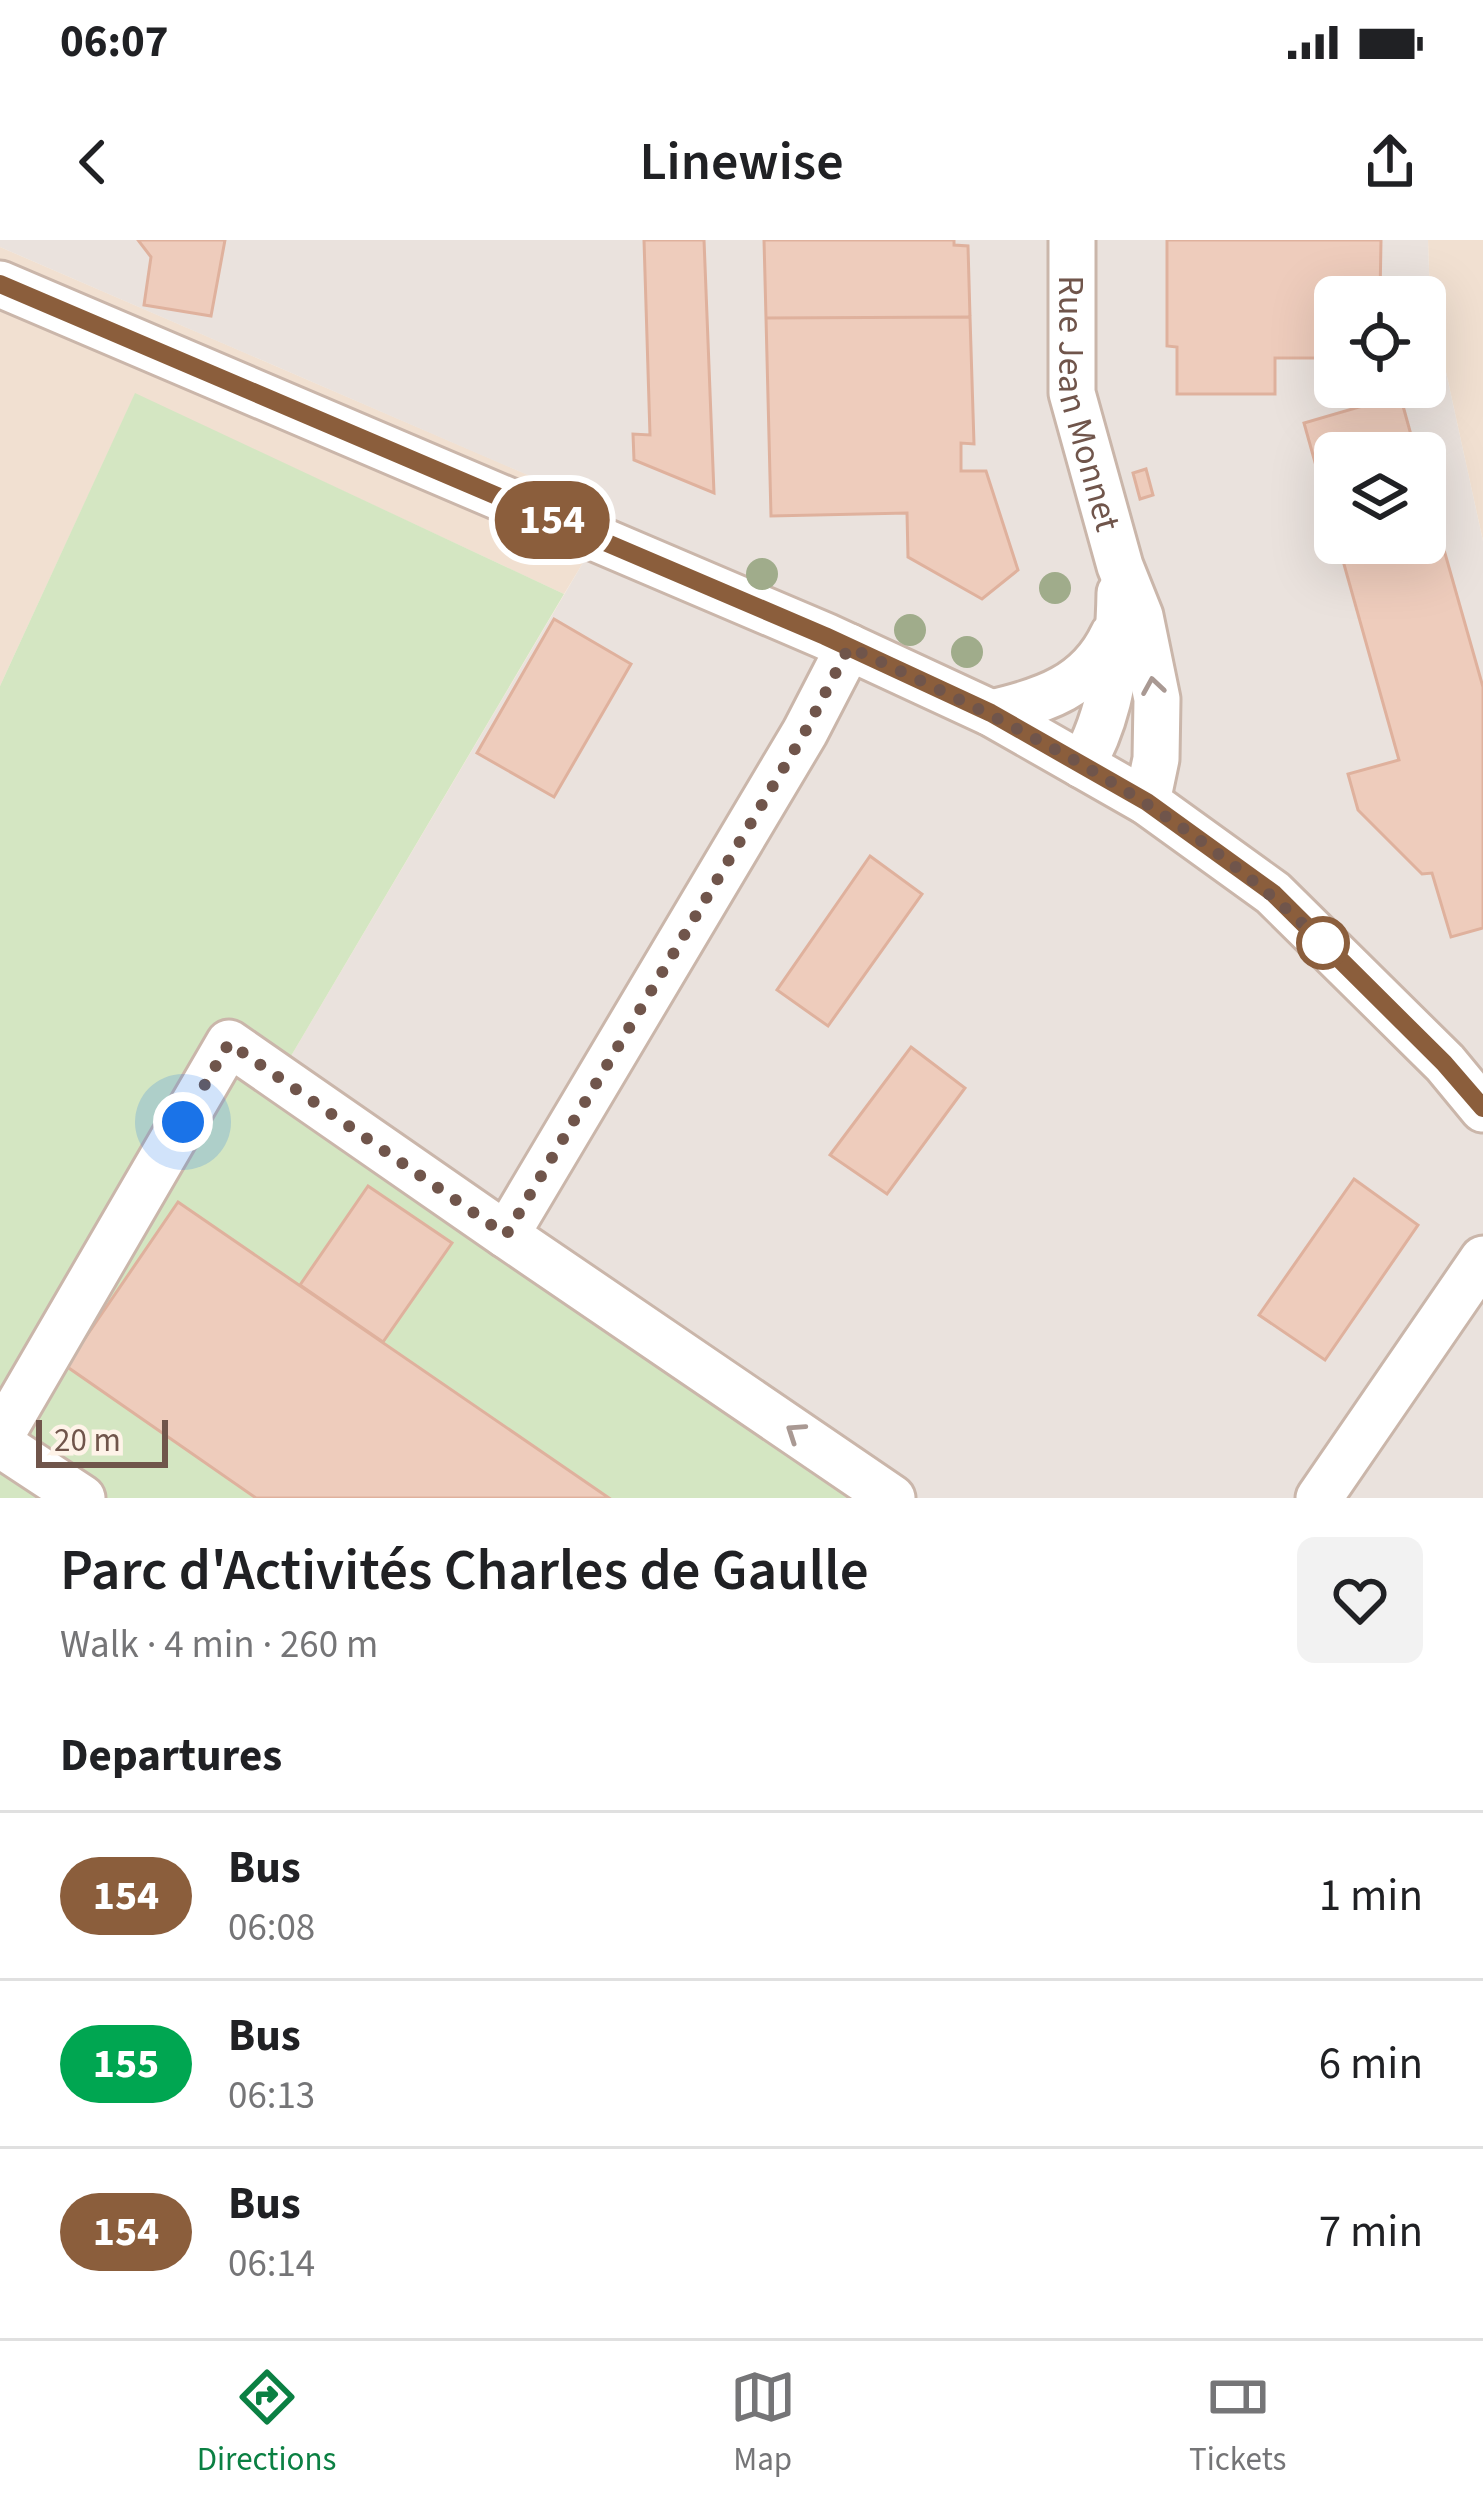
<!DOCTYPE html>
<meta charset="utf-8">
<style>
:root{--surface:#fff;--page:#f2f2f2;--text:#202124;--muted:#757577;--line:#e0e0e0;--accent:#0b8043}
body{margin:0;font-family:"Source Sans 3",sans-serif;background:var(--page);color:var(--text);height:100vh;display:flex;flex-direction:column;font-size:45px;white-space:nowrap}
*{box-sizing:border-box;margin:0}
p{font-size:39px;color:var(--muted)}
.icon{flex:none;width:66px;height:66px;fill:none;stroke:currentColor;stroke-width:2;stroke-linecap:round;stroke-linejoin:round}
.map{position:relative;height:1258px;overflow:hidden}
.sheet{display:flex;flex-direction:column;background:var(--surface);flex:1}
.sheet>*{flex:none}
.badge{padding:0 24px;border-radius:39px;font-size:42px;line-height:78px}
.controls{position:absolute;left:1314px;top:36px;display:grid;gap:24px}
.controls a{display:grid;place-items:center;width:132px;height:132px;border-radius:18px;background:var(--surface);box-shadow:0 12px 48px #0002;font-size:60px}
.scale{position:absolute;left:36px;bottom:30px;width:132px;box-sizing:border-box;padding-left:12px;border:6px solid #70554b;border-top:0;font-size:33px;line-height:42px;white-space:nowrap;color:#70554b;-webkit-text-stroke:9px #fef3e8;paint-order:stroke}
.you{position:absolute;width:60px;height:60px;margin:-30px;border:9px solid #fff;border-radius:50%;background:#1a73e8;box-shadow:0 0 0 18px #1a73e833}
.map>.badge{position:absolute;translate:-50% -50%;box-shadow:0 0 0 6px #fff}
h2{padding:0 60px;font-size:45px;line-height:108px}
.round{display:grid;place-items:center;flex:none;width:126px;height:126px;border-radius:18px;background:var(--page)}
.head{display:flex;align-items:center;justify-content:space-between;height:204px;padding:0 60px}
h1{font-size:57px;font-weight:600;line-height:90px}
ul{padding:0;list-style:none}
li{display:flex;align-items:center;gap:36px;height:168px;padding:0 60px;border-top:3px solid var(--line)}
li div{flex:1}
li b{display:block;font-size:45px}
li em{font-style:normal}
li .badge{min-width:132px;font-weight:700;text-align:center}
.status{display:flex;justify-content:space-between;align-items:center;height:84px;padding:0 60px;background:var(--surface);direction:ltr}
.status svg{height:33px;fill:currentColor}
header{display:flex;justify-content:space-between;align-items:center;height:156px;padding:0 60px;background:var(--surface);font-size:54px;font-weight:600}
.tabs{display:flex;justify-content:space-around;align-items:center;height:168px;border-top:3px solid var(--line);background:var(--surface);font-size:33px;color:var(--muted)}
.tabs a{display:grid;justify-items:center;gap:6px}
.tabs .active{color:var(--accent)}
.map>svg:first-child{display:block}
.residential{fill:#f1e0d1}
.industrial{fill:#eae2dd;fill-rule:evenodd}
.green{fill:#d4e6c2}
.building{fill:#eeccbc;stroke:#dfb19d;stroke-width:3}
.lines{fill:none;stroke-linecap:round;stroke-linejoin:round}
.minor-casing{stroke:#cab6aa;stroke-width:51}
.minor{stroke:#fff;stroke-width:45}
.tree{fill:#a0ac8b}
.oneway{stroke:#a99993}
.line-casing{stroke:#fff;stroke-width:27}
.line{stroke:#8b5e3c;stroke-width:18}
.walk{stroke:#70554b;stroke-width:12;stroke-dasharray:0 21.6}
.stop-dot{fill:#fff;stroke:#8b5e3c;stroke-width:6}
.labels{text-anchor:middle;stroke-width:12;stroke-linejoin:round;paint-order:stroke}
.street-label{font-size:36px;fill:#70554b;stroke:#fef3e8}
</style>
<div class="status"><b>06:07</b><svg viewBox="0 0 49 12"><path d="M0 12V9h3v3zM5 12V6h3v6zM10 12V3h3v9zM15 12V0h3v12zM26 1h20v11H26zM47 4h2v5h-2z"/></svg></div>
<header><svg class="icon" aria-label="back" viewBox="0 0 24 24"><path d="M15 5l-7 7 7 7"/></svg>Linewise<svg class="icon" aria-label="share" viewBox="0 0 24 24"><path d="M12 15V3M7 8l5-5 5 5M5 13v7h14v-7"/></svg></header>
<div class="map">
<svg width="1483" height="1258" viewBox="0 0 1483 1258">
<rect width="100%" height="100%" fill="#faefe2"/>
<path class="residential" d="M1428,0H1483V301L1430,59Z
M0,7L614,272L564,354L135,154L0,446Z"/>
<path class="industrial" d="M0,0H1428L1430,59L1483,301V1258H875L883,1246L291,816L613,272L0,7ZM1335,57H1425V147H1335ZM1335,213H1425V303H1335Z"/>
<path class="green" d="M135,153L564,354L291,816L884,1246L875,1258H0V446Z"/>
<path class="building" d="M138,0H225L211,76L144,65L151,17Z
M644,0H704L714,253L634,220L633,194L650,195Z
M764,0H954V5L968,6L970,77L766,78Z
M1167,0H1381L1380,57H1335V118H1275V154H1177V107L1167,106Z
M970,77L974,204L961,203V231H986L1018,330L982,359L908,317L907,273L771,276L766,78Z
M1400,155L1416,213H1335V294L1304,183Z
M1146,229L1153,255L1140,259L1133,233Z
M1425,243L1483,447V688L1451,697L1432,633L1422,634L1358,570L1348,534L1399,520L1338,303H1425Z
M554,379L631,424L554,557L477,513Z
M870,616L922,654L828,786L777,750Z
M911,807L965,848L887,954L830,915Z
M1354,939L1418,985L1325,1120L1259,1075Z
M368,946L452,1003L383,1102L300,1045Z
M178,962L609,1258H256L66,1126Z"/>
<g class="lines">
<g class="minor-casing">
<g id="minor">
<path id="s1" d="M1072,0V153L1120,326L1140,376L1157,459L1156,519L1147,562"/>
<path d="M0,44L825,396L991,473L1147,562L1273,653L1445,823L1483,869"/>
<path d="M849,407L805,492L506,995L892,1258"/>
<path d="M991,473C1044,461 1089,446 1113,395"/>
<path d="M1082,525C1112,474 1119,411 1120,353"/>
<path d="M0,1197L229,803L506,995"/>
<path d="M0,1204L82,1258"/>
<path d="M1319,1258L1483,1019"/>
</g>
</g>
<use href="#minor" class="minor"/>
</g>
<g class="tree">
<circle cx="762" cy="334" r="16"/>
<circle cx="1055" cy="348" r="16"/>
<circle cx="910" cy="390" r="16"/>
<circle cx="967" cy="412" r="16"/>
</g>
<defs><path id="oneway-chevron" d="M-2-3.5L2.5 0L-2 3.5" fill="none" stroke-width="1.6" stroke-linecap="round" stroke-linejoin="round" transform="scale(3)"/></defs>
<g class="oneway">
<use href="#oneway-chevron" transform="translate(1153 446) rotate(-99)"/>
<use href="#oneway-chevron" transform="translate(795 1192) rotate(-146)"/>
</g>
<g class="lines">
<g class="line-casing">
<path id="line" d="M0,44L825,396L991,473L1147,562L1273,653L1444,823L1483,868"/>
</g>
<use href="#line" class="line"/>
<path class="walk" d="M183,882L229,803L506,995L805,492L849,407C1026,489 1190,571 1330,710L1323,703"/>
</g>
<circle class="stop-dot" cx="1323" cy="703" r="24"/>
<g class="labels">
<g class="street-label">
<text dy="13" stroke="none"><textPath href="#s1" startOffset="165">Rue Jean Monnet</textPath></text>
</g>
</g>
</svg>
<div class="controls">
<a><svg class="icon" aria-label="locate" viewBox="0 0 24 24"><circle cx="12" cy="12" r="6"/><path d="M12 2v4M12 18v4M2 12h4M18 12h4"/></svg></a>
<a><svg class="icon" aria-label="layers" viewBox="0 0 24 24"><path d="M12 4l9 5-9 5-9-5zM3 14l9 5 9-5"/></svg></a>
</div>
<div class="scale">20 m</div>
<div class="you" style="left:183px;top:882px"></div>
<b class="badge" style="left:552px;top:280px;background:#8b5e3c;color:#fff">154</b>
</div>
<section class="sheet">
<div class="head"><div><h1>Parc d'Activités Charles de Gaulle</h1><p>Walk · 4 min · 260 m</p></div><a class="round"><svg class="icon" aria-label="heart" viewBox="0 0 24 24"><path d="M12 20l-8-8c-3-5 5-10 8-4 3-6 11-1 8 4z"/></svg></a></div>
<h2>Departures</h2>
<ul>
<li><span class="badge" style="background:#8b5e3c;color:#fff">154</span><div><b>Bus</b><p>06:08</p></div><em>1 min</em></li>
<li><span class="badge" style="background:#00a651;color:#fff">155</span><div><b>Bus</b><p>06:13</p></div><em>6 min</em></li>
<li><span class="badge" style="background:#8b5e3c;color:#fff">154</span><div><b>Bus</b><p>06:14</p></div><em>7 min</em></li>
</ul>
</section>
<nav class="tabs">
<a class="active"><svg class="icon" aria-label="directions" viewBox="0 0 24 24"><path d="M12 3l9 9-9 9-9-9zM9 14v-3h6M13 9l2 2-2 2"/></svg>Directions</a>
<a><svg class="icon" aria-label="map" viewBox="0 0 24 24"><path d="M3 6l6-2 6 2 6-2v14l-6 2-6-2-6 2zM9 4v14M15 6v14"/></svg>Map</a>
<a><svg class="icon" aria-label="tickets" viewBox="0 0 24 24"><path d="M3 7h18v10H3zM15 7v10"/></svg>Tickets</a>
</nav>
